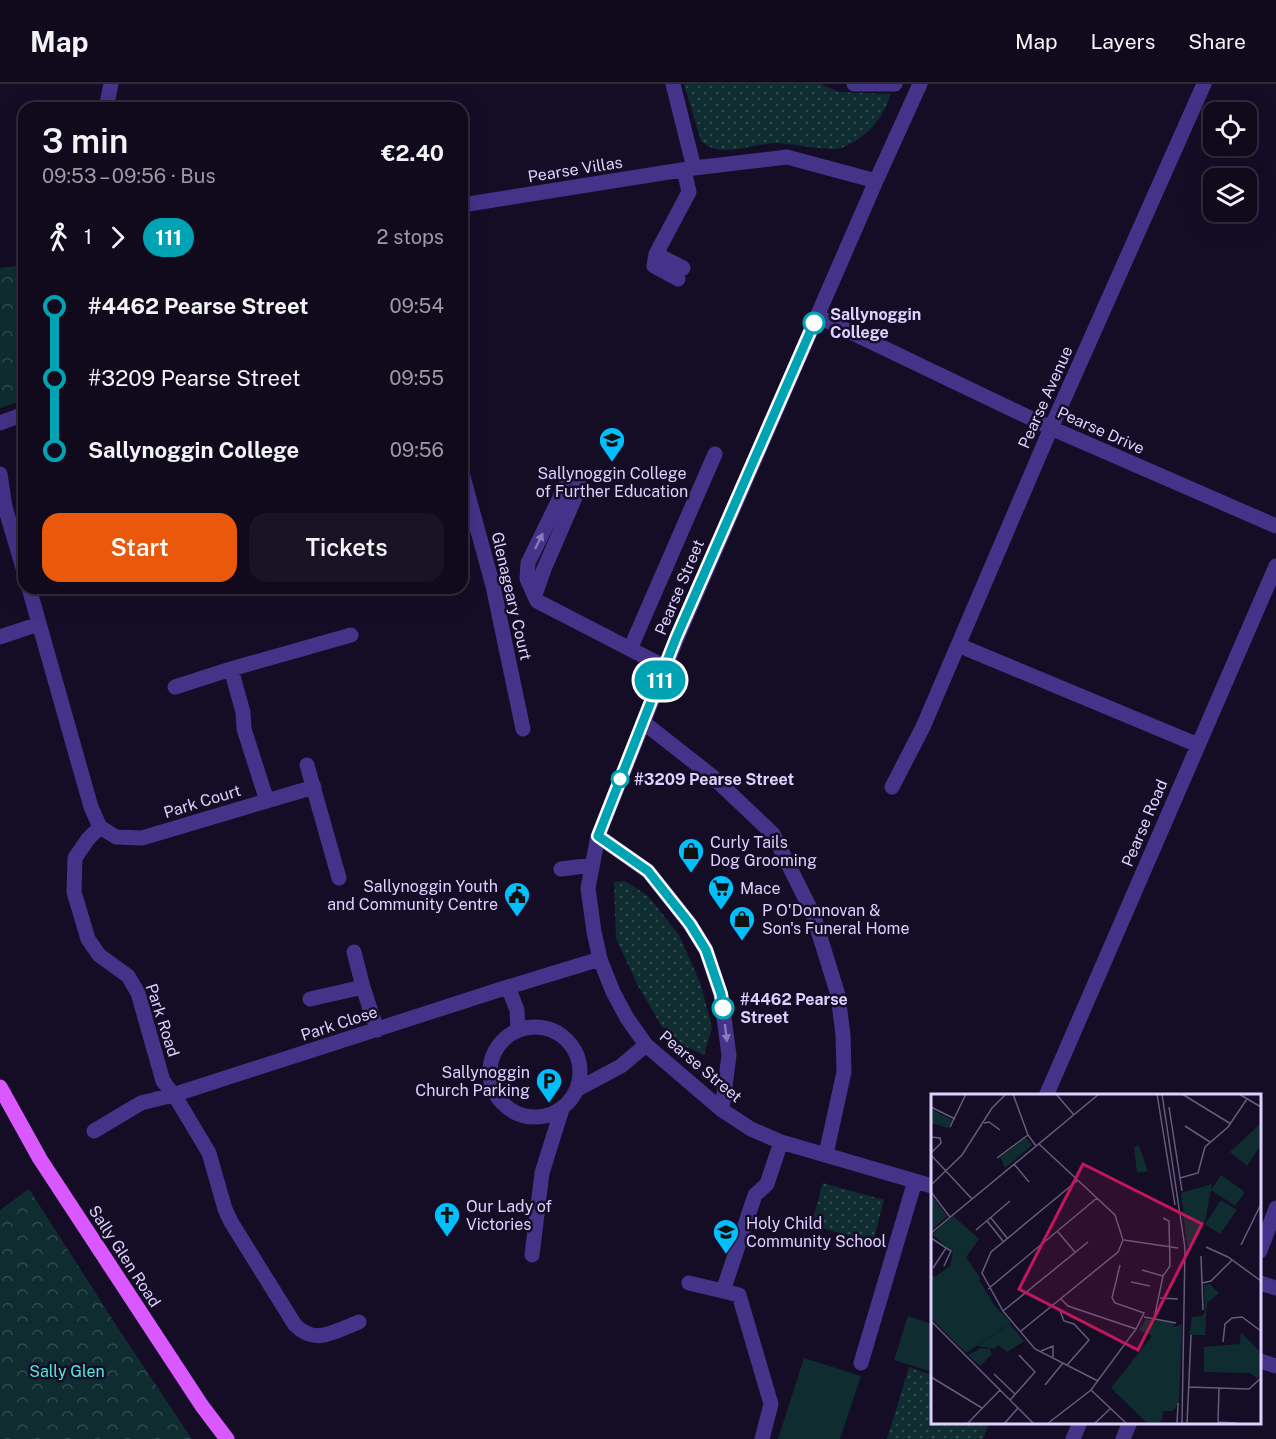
<!DOCTYPE html>
<meta charset="utf-8">
<style>
:root{--surface:#100a1c;--page:#191325;--text:#f1f3f6;--muted:#9c9aa3;--line:#302b3b;--accent:#ea580c}
body{margin:0;font-family:"Public Sans",sans-serif;background:var(--page);color:var(--text);height:100vh;display:flex;flex-direction:column;font-size:22px;white-space:nowrap}
*{box-sizing:border-box;margin:0}
p{font-size:20px;color:var(--muted)}
.icon{flex:none;width:33px;height:33px;fill:none;stroke:currentColor;stroke-width:2;stroke-linecap:round;stroke-linejoin:round}
.map{position:relative;flex:1;overflow:hidden}
.details{position:absolute;left:18px;top:18px;width:450px;height:492px;display:flex;flex-direction:column;background:var(--surface);border-radius:18px;box-shadow:0 6px 24px #0002,0 0 0 2px var(--line)}
.details>*{flex:none}
.badge{padding:0 12px;border-radius:20px;font-size:21px;line-height:39px}
.controls{position:absolute;left:1203px;top:18px;display:grid;gap:12px}
.controls a{display:grid;place-items:center;width:54px;height:54px;border-radius:12px;background:var(--surface);box-shadow:0 6px 24px #0002,0 0 0 2px var(--line);font-size:30px}
.map>.badge{position:absolute;translate:-50% -50%;box-shadow:0 0 0 3px #fff}
.legs{display:flex;align-items:center;gap:9px;height:66px;padding:0 24px;font-size:20px}
.legs p{margin-inline-start:auto}
.head{display:flex;align-items:center;justify-content:space-between;height:102px;padding:0 24px}
h1{font-size:33px;font-weight:600;line-height:45px}
.cta{display:flex;gap:12px;margin-top:auto;padding:12px 24px}
.cta a{flex:1;height:69px;border-radius:18px;background:var(--accent);color:#fff;font-size:24px;font-weight:600;line-height:69px;text-align:center}
.cta a+a{background:var(--page);color:var(--text)}
ul{padding:0 24px;list-style:none}
li{display:flex;align-items:center;gap:21px;height:72px;font-size:22px}
li i{display:grid;place-items:center;width:9px;height:100%;margin:0 8px;background:currentColor}
li i::after{content:'';width:15px;height:15px;margin:-8px;border:4px solid;border-radius:50%;background:var(--surface)}
li p{margin-inline-start:auto}
li:first-child i{background:linear-gradient(#0000 50%,currentColor 0)}
li:last-child i{background:linear-gradient(currentColor 50%,#0000 0)}
header{display:flex;align-items:center;gap:36px;box-sizing:border-box;height:84px;padding:0 30px;background:var(--surface);border-bottom:2px solid var(--line)}
header strong{font-size:28px}
nav{display:flex;gap:33px;margin-inline-start:auto;font-size:21px}
.map>svg:first-child{display:block}
.grass{fill:url(#grass-dots)}
.park{fill:url(#park-crowns)}
.pitch{fill:#0f2d30}
.lines{fill:none;stroke-linecap:round;stroke-linejoin:round}
.minor{stroke:#433389;stroke-width:15}
.major{stroke:#d958ff;stroke-width:15}
.oneway{fill:#887abe}
.line-1-casing{stroke:#fff;stroke-width:14}
.line-1{stroke:#00a3b4;stroke-width:9}
.stop-1-dot{fill:#fff;stroke:#00a3b4;stroke-width:3}
.labels{text-anchor:middle;stroke-width:5;stroke-linejoin:round;paint-order:stroke}
.street-label{font-size:16px;fill:#ddd1ff;stroke:#150d26}
.stop-label{font-size:16px;font-weight:bold;fill:#ddd1ff;stroke:#150d26;text-anchor:start}
.poi-label{font-size:16px;fill:#ddd1ff;stroke:#150d26;text-anchor:start}
.park-label{font-size:16px;fill:#52eada;stroke:#150d26}
.inset-road{fill:none;stroke:#655b7d;stroke-width:1.5}
.view{fill:#c2185b;fill-opacity:0.15;stroke:#c2185b;stroke-width:3}
.inset-edge{fill:none;stroke:#ddd1ff;stroke-width:3}
</style>
<header>
<strong>Map</strong>
<nav><a>Map</a><a>Layers</a><a>Share</a></nav>
</header>
<div class="map">
<svg width="1276" height="1355" viewBox="0 0 1276 1355">
<defs>
<pattern id="grass-dots" width="8" height="8" patternUnits="userSpaceOnUse" patternTransform="scale(1.5)"><rect width="8" height="8" fill="#0f2d30"/><path d="M2 2h.1M6 6h.1" fill="none" stroke="#324a4f" stroke-width="1.8" stroke-linecap="round"/></pattern>
<pattern id="park-crowns" width="20" height="18" patternUnits="userSpaceOnUse" patternTransform="scale(1.5)"><rect width="20" height="18" fill="#0f2d30"/><path d="M2 6a3 3 0 1 1 6 0M12 15a3 3 0 1 1 6 0" fill="none" stroke="#324a4f"/></pattern>
</defs>
<rect width="100%" height="100%" fill="#150d26"/>
<path class="grass" d="M684,0H821L839,8L891,10C882,35 869,52 844,63C832,69 792,59 776,59C752,60 720,75 701,57Z
M625,797L648,812L679,851L701,901L712,944L704,971L684,962L662,943L637,900L616,854L614,798Z
M823,1099L884,1116L873,1158L811,1141Z
M909,1283L932,1291V1338L989,1339L983,1355H887Z"/>
<path class="park" d="M24,181V316L0,324V184Z
M29,1105L118,1244L192,1355H0V1126Z"/>
<path class="pitch" d="M908,1232L932,1240V1288L894,1276Z
M804,1274L861,1292L840,1355H778Z"/>
<g class="lines">
<path class="minor" d="M673,0L694,84
M854,0H895
M920,0L876,97L677,554L598,752L588,804L594,848L600,875L613,908L627,934L646,961L722,1026L751,1045L781,1058L932,1102
M106,24L111,0
M462,121L694,84L787,73L876,97
M656,170L683,184
M678,195L654,182L656,170L689,108L684,86
M817,232L1051,344L1276,442
M0,339L24,330
M462,389L493,502L523,645
M0,390L5,423L24,487
M29,504L91,723L100,743L88,755L75,774L74,808L88,855L99,871L128,892L138,909L163,997L178,1017L209,1069L225,1125L231,1138L295,1241C316,1262 335,1247 359,1238
M535,511L544,485L580,402L568,397L528,479L527,495L537,517L665,583
M0,553L39,540
M958,561L1198,661
M631,563L715,370
M231,585L243,628L244,645L267,717
M175,603L231,585L351,551
M643,638L713,693L773,750L813,830L838,911L843,951L844,988L826,1070
M307,681L339,794
M892,703L923,643L1051,344L1204,0
M100,743L116,753L142,754L314,703
M598,752L648,787L690,840L706,866L721,911L729,971L722,1026
M561,785L592,781
M354,868L363,903L377,946
M508,903L517,926L518,946
M310,915L363,903
M490 988a45 45 0 1 1 90 0a45 45 0 1 1-90 0Z
M578,1005L621,982L646,961
M1046,1012L1276,482
M94,1047L141,1019L173,1011L508,903L600,875
M1260,1167L1276,1124
M532,1171L542,1089L562,1025
M689,1199L723,1207
M1260,1199L1276,1204
M1260,1277L1276,1282
M861,1279L915,1097
M762,1355L771,1320L739,1211L723,1207L755,1111L767,1100L781,1058
M1073,1355L1080,1338
M1123,1355L1130,1338"/>
<path class="major" d="M0,1003L40,1075L202,1322L227,1355"/>
</g>
<defs><path id="oneway-solid" d="M-6-.8H1V-3.2L6.5 0L1 3.2V.8H-6Z" transform="scale(1.5)"/></defs>
<g class="oneway">
<use href="#oneway-solid" transform="translate(539 457) rotate(-64)"/>
<use href="#oneway-solid" transform="translate(726 949) rotate(83)"/>
</g>
<g class="lines">
<g class="line-1-casing">
<path id="line-1" d="M723,924L721,910L706,866L690,840L648,787L598,752L676,554L814,239"/>
</g>
<use href="#line-1" class="line-1"/>
</g>
<defs>
<g id="university-pin" transform="scale(1.35)"><path d="M0 17L-7.5 6A9.5 9.5 0 1 1 7.5 6Z" fill="#00bffc" stroke="#150d26"/><path d="M0-5L7-2L0 1L-7-2ZM-4 1L0 2.5L4 1V4Q0 6-4 4Z" fill="#111"/></g>
<g id="shop-pin" transform="scale(1.35)"><path d="M0 17L-7.5 6A9.5 9.5 0 1 1 7.5 6Z" fill="#00bffc" stroke="#150d26"/><path d="M-5-2.5h2.3a2.7 3.5 0 0 1 5.4 0H5L5.5 6h-11ZM-1.5-2.5h3a1.5 2.3 0 0 0-3 0Z" fill="#111"/></g>
<g id="supermarket-pin" transform="scale(1.35)"><path d="M0 17L-7.5 6A9.5 9.5 0 1 1 7.5 6Z" fill="#00bffc" stroke="#150d26"/><path d="M-6-5.5h2.5l.6 2H6L4.5 2H-2.5L-4.4-4H-6ZM-1.5 3.2a1.3 1.3 0 1 0 .1 0ZM3 3.2a1.3 1.3 0 1 0 .1 0Z" fill="#111"/></g>
<g id="civic-pin" transform="scale(1.35)"><path d="M0 17L-7.5 6A9.5 9.5 0 1 1 7.5 6Z" fill="#00bffc" stroke="#150d26"/><path d="M-.6-6.5H3V-4.5H.6V-3L4-1V1h2V6H-6V1h2V-1L-.6-3ZM-1.2 2.5V6h2.4V2.5Z" fill="#111"/></g>
<g id="parking-pin" transform="scale(1.35)"><path d="M0 17L-7.5 6A9.5 9.5 0 1 1 7.5 6Z" fill="#00bffc" stroke="#150d26"/><path d="M-3.5-5.5H1a3.5 3.5 0 0 1 0 7H-1V5.5H-3.5ZM-1-3.4V-.6H.8a1.4 1.4 0 0 0 0-2.8Z" fill="#111"/></g>
<g id="church-pin" transform="scale(1.35)"><path d="M0 17L-7.5 6A9.5 9.5 0 1 1 7.5 6Z" fill="#00bffc" stroke="#150d26"/><path d="M-1.2-6h2.4v3.5h3.3v2.4h-3.3V6h-2.4V-.1h-3.3v-2.4h3.3Z" fill="#111"/></g>
<g id="school-pin" transform="scale(1.35)"><path d="M0 17L-7.5 6A9.5 9.5 0 1 1 7.5 6Z" fill="#00bffc" stroke="#150d26"/><path d="M0-5L7-2L0 1L-7-2ZM-4 1L0 2.5L4 1V4Q0 6-4 4Z" fill="#111"/></g>
</defs>
<g fill-rule="evenodd">
<use href="#university-pin" x="612" y="356"/>
<use href="#shop-pin" x="691" y="767"/>
<use href="#supermarket-pin" x="721" y="804"/>
<use href="#civic-pin" x="517" y="811"/>
<use href="#shop-pin" x="742" y="835"/>
<use href="#parking-pin" x="549" y="997"/>
<use href="#church-pin" x="447" y="1131"/>
<use href="#school-pin" x="726" y="1148"/>
</g>
<g class="stop-1-dot">
<circle cx="814" cy="239" r="10"/>
<circle cx="620" cy="695" r="8"/>
<circle cx="723" cy="924" r="10"/>
</g>
<g class="labels">
<g class="street-label">
<text transform="translate(575 85) rotate(-9)" y="6">Pearse Villas</text>
<text transform="translate(1045 313) rotate(-66)" y="6">Pearse Avenue</text>
<text transform="translate(1101 346) rotate(24)" y="6">Pearse Drive</text>
<text transform="translate(679 503) rotate(-67)" y="6">Pearse Street</text>
<text transform="translate(512 512) rotate(77)" y="6">Glenageary Court</text>
<text transform="translate(202 717) rotate(-17)" y="6">Park Court</text>
<text transform="translate(1144 739) rotate(-67)" y="6">Pearse Road</text>
<text transform="translate(163 936) rotate(72)" y="6">Park Road</text>
<text transform="translate(339 939) rotate(-18)" y="6">Park Close</text>
<text transform="translate(701 982) rotate(40)" y="6">Pearse Street</text>
<text transform="translate(125 1172) rotate(57)" y="6">Sally Glen Road</text>
</g>
<g class="stop-label">
<text x="830" y="236">Sallynoggin<tspan x="830" dy="18">College</tspan></text>
<text x="634" y="701">#3209 Pearse Street</text>
<text x="740" y="921">#4462 Pearse<tspan x="740" dy="18">Street</tspan></text>
</g>
<g class="poi-label">
<text x="612" y="395" text-anchor="middle">Sallynoggin College<tspan x="612" dy="18">of Further Education</tspan></text>
<text x="710" y="764">Curly Tails<tspan x="710" dy="18">Dog Grooming</tspan></text>
<text x="498" y="808" text-anchor="end">Sallynoggin Youth<tspan x="498" dy="18">and Community Centre</tspan></text>
<text x="740" y="810">Mace</text>
<text x="762" y="832">P O'Donnovan &amp;<tspan x="762" dy="18">Son's Funeral Home</tspan></text>
<text x="530" y="994" text-anchor="end">Sallynoggin<tspan x="530" dy="18">Church Parking</tspan></text>
<text x="466" y="1128">Our Lady of<tspan x="466" dy="18">Victories</tspan></text>
<text x="746" y="1145">Holy Child<tspan x="746" dy="18">Community School</tspan></text>
</g>
<g class="park-label">
<text x="67" y="1293">Sally Glen</text>
</g>
</g>
<g transform="translate(931 1010)">
<rect width="330" height="330" fill="#150d26"/>
<path d="M0,15L21,26L17,34L0,29ZM279,190L288,199L276,209L274,241H258L261,223L271,222L274,218L273,191ZM79,230L93,247L76,258L67,251L64,255L46,252Z" fill="#0f2d30"/>
<path d="M95,44L101,51L74,74L69,63ZM281,90L274,127L263,145L265,150L256,152L250,99ZM0,101L16,122L0,137ZM22,122L48,145L35,163L63,211L80,229L35,259L0,224V181L4,183L19,172L22,158L1,140ZM215,225L242,229L243,233L251,230L248,308L242,317H232L231,326L226,330H217L180,294L221,242L208,236ZM310,238L330,259V280L326,284L319,279L273,278V253L309,250Z" fill="#0f2d30"/>
<path d="M328,31L330,51L316,72L299,58ZM208,52L217,77L206,79L203,53ZM290,81L314,98L304,112L280,96ZM290,106L306,116L289,140L274,130ZM23,127L45,146L31,162L9,144ZM36,165L50,185L40,192L26,173ZM24,173L42,198L25,211L6,186ZM60,212L73,230L61,239L48,220ZM20,217L35,234L23,244L8,227ZM41 235a8 8 0 1 1 16 0a8 8 0 1 1-16 0ZM50,254L59,255L61,260L49,272L37,261Z" fill="#0f2d30"/>
<path class="inset-road" d="M82,0L97,41L105,52M125,0L143,21M226,0L244,111M231,0L254,154L251,330M251,0L300,30M308,0L330,13M0,13L24,25M238,13L251,97M53,29L58,28L69,36M254,32L279,48M19,33L35,0M0,43L9,44L10,49L0,59M0,61L41,105M66,64L97,41M83,70L98,88M249,84L267,79L274,53L297,33L316,5M147,86L60,158L51,179L72,217L104,255L167,287M0,91L31,61L61,14L75,0M0,98L19,123M60,124L76,144M56,127L72,147M45,136L79,107M127,138L144,158M0,139L168,0M0,144L20,157L13,172M193,146L247,154M310,151L330,110M275,153L297,163L330,187M270,162L272,216M189,171L181,204L184,209L213,219L205,235M2,174L15,154M211,176L232,182M200,188L219,192M271,189L280,187L301,166M57,195L166,104M229,204L247,205M122,212L129,217L133,227L143,230L158,246L136,271M72,217L157,148M213,223L245,229M223,225L232,182L239,172L238,127L232,124M0,227L103,330M90,237L187,158L192,146L184,121L108,50M292,248L294,230L301,224L311,223L330,237M110,257L122,252V263M63,280L84,300M0,283L51,314M114,291L132,269M257,293L318,295L330,284M160,296L196,330M79,306L104,278L88,261M287,328L306,329M36,330L69,296M73,330L87,314M116,330L160,296L205,235L137,212L130,205M163,330L180,314M246,330L247,309M256,330L260,241M287,330L288,294"/>
<path class="view" d="M152,70L271,130L207,256L88,195Z"/>
<rect width="330" height="330" class="inset-edge"/>
</g>
</svg>
<div class="controls">
<a><svg class="icon" aria-label="locate" viewBox="0 0 24 24"><circle cx="12" cy="12" r="6"/><path d="M12 2v4M12 18v4M2 12h4M18 12h4"/></svg></a>
<a><svg class="icon" aria-label="layers" viewBox="0 0 24 24"><path d="M12 4l9 5-9 5-9-5zM3 14l9 5 9-5"/></svg></a>
</div>
<b class="badge" style="left:660px;top:596px;background:#00a3b4;color:#fff">111</b>
<section class="details">
<div class="head"><div><h1>3 min</h1><p>09:53 – 09:56 · Bus</p></div><b>€2.40</b></div>
<div class="legs"><svg class="icon" aria-label="walk" viewBox="0 0 24 24"><circle cx="13" cy="4" r="2"/><path d="M13 8l-2 6 4 7M11 14l-3 7M7 12l3-4h3l4 4"/></svg>1<svg class="icon" aria-label="forward" viewBox="0 0 24 24"><path d="M9 5l7 7-7 7"/></svg><b class="badge" style="background:#00a3b4;color:#fff">111</b><p>2 stops</p></div>
<ul>
<li><i style="color:#00a3b4"></i><b>#4462 Pearse Street</b><p>09:54</p></li>
<li><i style="color:#00a3b4"></i><span>#3209 Pearse Street</span><p>09:55</p></li>
<li><i style="color:#00a3b4"></i><b>Sallynoggin College</b><p>09:56</p></li>
</ul>
<div class="cta"><a>Start</a><a>Tickets</a></div>
</section>
</div>
